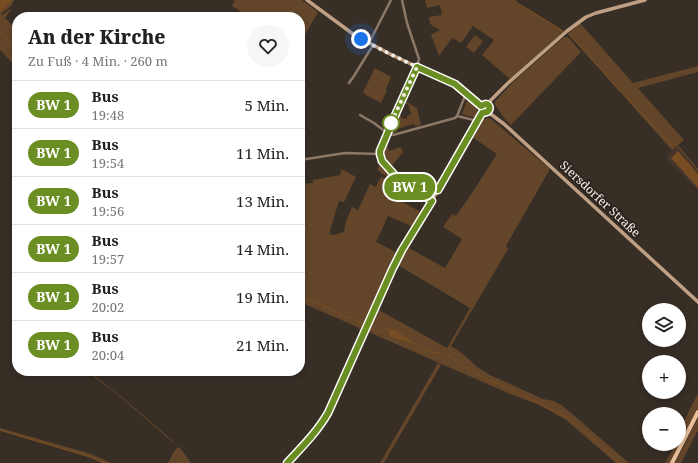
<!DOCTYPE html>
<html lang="de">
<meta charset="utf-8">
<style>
:root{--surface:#fff;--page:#f6f6f6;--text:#222;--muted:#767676;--line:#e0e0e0}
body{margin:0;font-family:"Noto Serif",serif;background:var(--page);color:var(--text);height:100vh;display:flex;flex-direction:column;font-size:15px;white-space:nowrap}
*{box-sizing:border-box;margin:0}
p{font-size:13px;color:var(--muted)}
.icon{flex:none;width:22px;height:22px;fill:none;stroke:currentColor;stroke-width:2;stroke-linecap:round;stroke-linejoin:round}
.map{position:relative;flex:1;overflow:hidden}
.side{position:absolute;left:12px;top:12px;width:293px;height:364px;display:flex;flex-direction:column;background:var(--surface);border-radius:16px;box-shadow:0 2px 6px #0003}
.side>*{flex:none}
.badge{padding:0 8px;border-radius:13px;font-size:14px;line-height:26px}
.controls{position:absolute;left:642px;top:303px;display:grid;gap:8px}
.controls a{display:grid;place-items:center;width:44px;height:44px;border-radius:50%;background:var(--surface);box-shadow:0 2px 6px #0003;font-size:20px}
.you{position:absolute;width:20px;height:20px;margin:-10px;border:3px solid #fff;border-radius:50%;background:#1a73e8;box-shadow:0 0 0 6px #1a73e833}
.map>.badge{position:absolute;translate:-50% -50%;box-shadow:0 0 0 2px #fff}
.round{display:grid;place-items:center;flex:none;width:42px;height:42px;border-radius:21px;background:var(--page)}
.overview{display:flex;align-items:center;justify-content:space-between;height:68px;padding:0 16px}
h1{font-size:19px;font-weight:800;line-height:30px}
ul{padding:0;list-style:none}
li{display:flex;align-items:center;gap:12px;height:48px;padding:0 16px;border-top:1px solid var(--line)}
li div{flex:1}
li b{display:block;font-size:15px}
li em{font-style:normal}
li .badge{min-width:44px;font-weight:700;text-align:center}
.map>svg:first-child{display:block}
.built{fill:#44362a}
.green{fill:#634529;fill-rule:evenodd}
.water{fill:#784d23}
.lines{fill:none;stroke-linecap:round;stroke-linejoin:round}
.stream{stroke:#784d23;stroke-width:1}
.street{stroke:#8c7866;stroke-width:2.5}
.secondary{stroke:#c0a084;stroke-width:3.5}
.primary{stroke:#e9bf9a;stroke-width:4}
.line-casing{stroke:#fff;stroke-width:9}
.line{stroke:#6b8e23;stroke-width:6}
.walk{stroke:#f6f0eb;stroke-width:4;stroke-dasharray:0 7.2}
.stop-dot{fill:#fff;stroke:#6b8e23;stroke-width:2}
.labels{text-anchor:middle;stroke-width:4;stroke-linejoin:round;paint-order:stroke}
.street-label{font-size:12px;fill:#f6f0eb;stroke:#2d241d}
</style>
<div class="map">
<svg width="698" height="463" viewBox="0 0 698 463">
<rect width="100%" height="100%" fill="#372e26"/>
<path class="built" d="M678,145L698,168V190L666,159L672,150Z"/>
<path class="green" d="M0,0H14L11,6L1,14L2,15L12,8L5,18L17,30V68L0,50Z
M235,0H302L318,12L300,44V17H249L232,6Z
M425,0H514L564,31L510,79L482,55L494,40L473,26L461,43L452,38L439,56L431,35L440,30L430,24L429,17L442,15L440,5L427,8Z
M580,23L633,83L698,66V72L638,88L684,140L672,150L568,34Z
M475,35L483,41L474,53L466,47Z
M564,37H568L581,52L511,125L504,118L494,103L513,82Z
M375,68L391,77L386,89L387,90L381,103L366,95L363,92Z
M468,98C477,106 479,106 476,118L462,114Z
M404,100L417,108L421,125L416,126L413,124L398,129L396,132H392L391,130L398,112L399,113L402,118L407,119V116L411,114L408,104L405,103L403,104H402Z
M487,118L491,119L550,169L506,246L508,249L451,346L462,353L476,366L488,374L543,399L554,401L563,406L629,463H616L565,419L539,405L510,394L300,302V184L313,183V180L340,175L342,169L356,177L344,202L339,201L329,234L334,235L344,232L346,221L352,207L358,210L370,184L376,187L381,177L398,184L389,198L395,201L397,199L421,212L413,227L388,216L376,242L402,255L407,247L445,268L462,239L443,227L452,214L456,216L472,193L497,154L472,137L482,120ZM398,265L470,308L447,348L377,309Z
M386,140L389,151L401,147L403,152L391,167C380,156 381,154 386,140Z
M381,163L383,164L398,181L380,173L381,172L377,170L380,164Z
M358,328L363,331L329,406L324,418L313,433L311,432L322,417L360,333V331Z
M367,332L335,407L317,436V433L331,410L365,333Z
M438,363L441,365L384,463H380Z
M95,376L123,398L172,440L176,445L117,394L94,377Z
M698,394V409L670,463H665L676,444H679C679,430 691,406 698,394Z
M698,418V430L681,463H675Z
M0,428L88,453L96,456L111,463H102L89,457L0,431Z
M178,447L180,448L191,463H168L175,450Z"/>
<path class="water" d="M0,0H12L0,12Z
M678,151L698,174V188L671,158Z
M388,329L395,330L412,341V343L391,337Z"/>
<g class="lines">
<path class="stream" d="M513,0L517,2
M524,7L563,31
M0,32L17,50
M569,34L620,91
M624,94L670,144H676L698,170
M300,296L331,309L344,317H350L362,324
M372,329L378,332L388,329
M412,342C422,349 428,353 441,353
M445,353C463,365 479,378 500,384L566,417L589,435L620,463
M0,430L90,457L104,463"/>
<path class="street" d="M402,0L407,23L419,59L417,67L397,111L380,151V154L382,161L399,180L408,186L432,200
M369,43L391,0
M349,83L354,76L373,45
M360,115L374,123L387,133L393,135L455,118L457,116
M457,116L465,96L466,94
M457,116L478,121
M300,160L345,153L380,154"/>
<path class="secondary" d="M307,0L353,34L388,53L455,85L481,106
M481,106L484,104H487L507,84L567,31L586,17L596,13L645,0
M488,112L504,124L551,167L698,302
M287,463L313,435L328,413L392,270L402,250L444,180L482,113"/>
<path class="primary" d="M672,463L698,412"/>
</g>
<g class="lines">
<g class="line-casing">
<path id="line" d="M287,463C302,447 317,432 328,413L392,270L402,250L432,201L408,186L399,180L382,161L380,154V151L397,111L417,67L455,84L481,106L486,104C490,105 491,109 487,112L482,113L438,190"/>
</g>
<use href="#line" class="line"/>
<path class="walk" d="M361,39L388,53L417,67L391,123"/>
</g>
<circle class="stop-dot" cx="391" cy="123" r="8"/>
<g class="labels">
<g class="street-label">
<text transform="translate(600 199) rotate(43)" y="4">Siersdorfer Straße</text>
</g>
</g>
</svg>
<div class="controls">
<a><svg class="icon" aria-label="layers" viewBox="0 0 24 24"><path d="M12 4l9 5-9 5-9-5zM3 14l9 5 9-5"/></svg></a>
<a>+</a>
<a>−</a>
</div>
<div class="you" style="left:361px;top:39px"></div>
<b class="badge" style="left:410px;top:187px;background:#6b8e23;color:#fff">BW 1</b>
<section class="side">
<div class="overview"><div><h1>An der Kirche</h1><p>Zu Fuß · 4 Min. · 260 m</p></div><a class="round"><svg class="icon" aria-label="heart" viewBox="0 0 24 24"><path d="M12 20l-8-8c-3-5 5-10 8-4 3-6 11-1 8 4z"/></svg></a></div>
<ul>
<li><span class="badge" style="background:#6b8e23;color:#fff">BW 1</span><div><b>Bus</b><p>19:48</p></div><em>5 Min.</em></li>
<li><span class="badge" style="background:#6b8e23;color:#fff">BW 1</span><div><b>Bus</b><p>19:54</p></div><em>11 Min.</em></li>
<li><span class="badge" style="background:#6b8e23;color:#fff">BW 1</span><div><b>Bus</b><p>19:56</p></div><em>13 Min.</em></li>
<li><span class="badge" style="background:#6b8e23;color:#fff">BW 1</span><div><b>Bus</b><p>19:57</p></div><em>14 Min.</em></li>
<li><span class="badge" style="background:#6b8e23;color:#fff">BW 1</span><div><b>Bus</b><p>20:02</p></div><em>19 Min.</em></li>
<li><span class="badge" style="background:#6b8e23;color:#fff">BW 1</span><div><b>Bus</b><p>20:04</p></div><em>21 Min.</em></li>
</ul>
</section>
</div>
